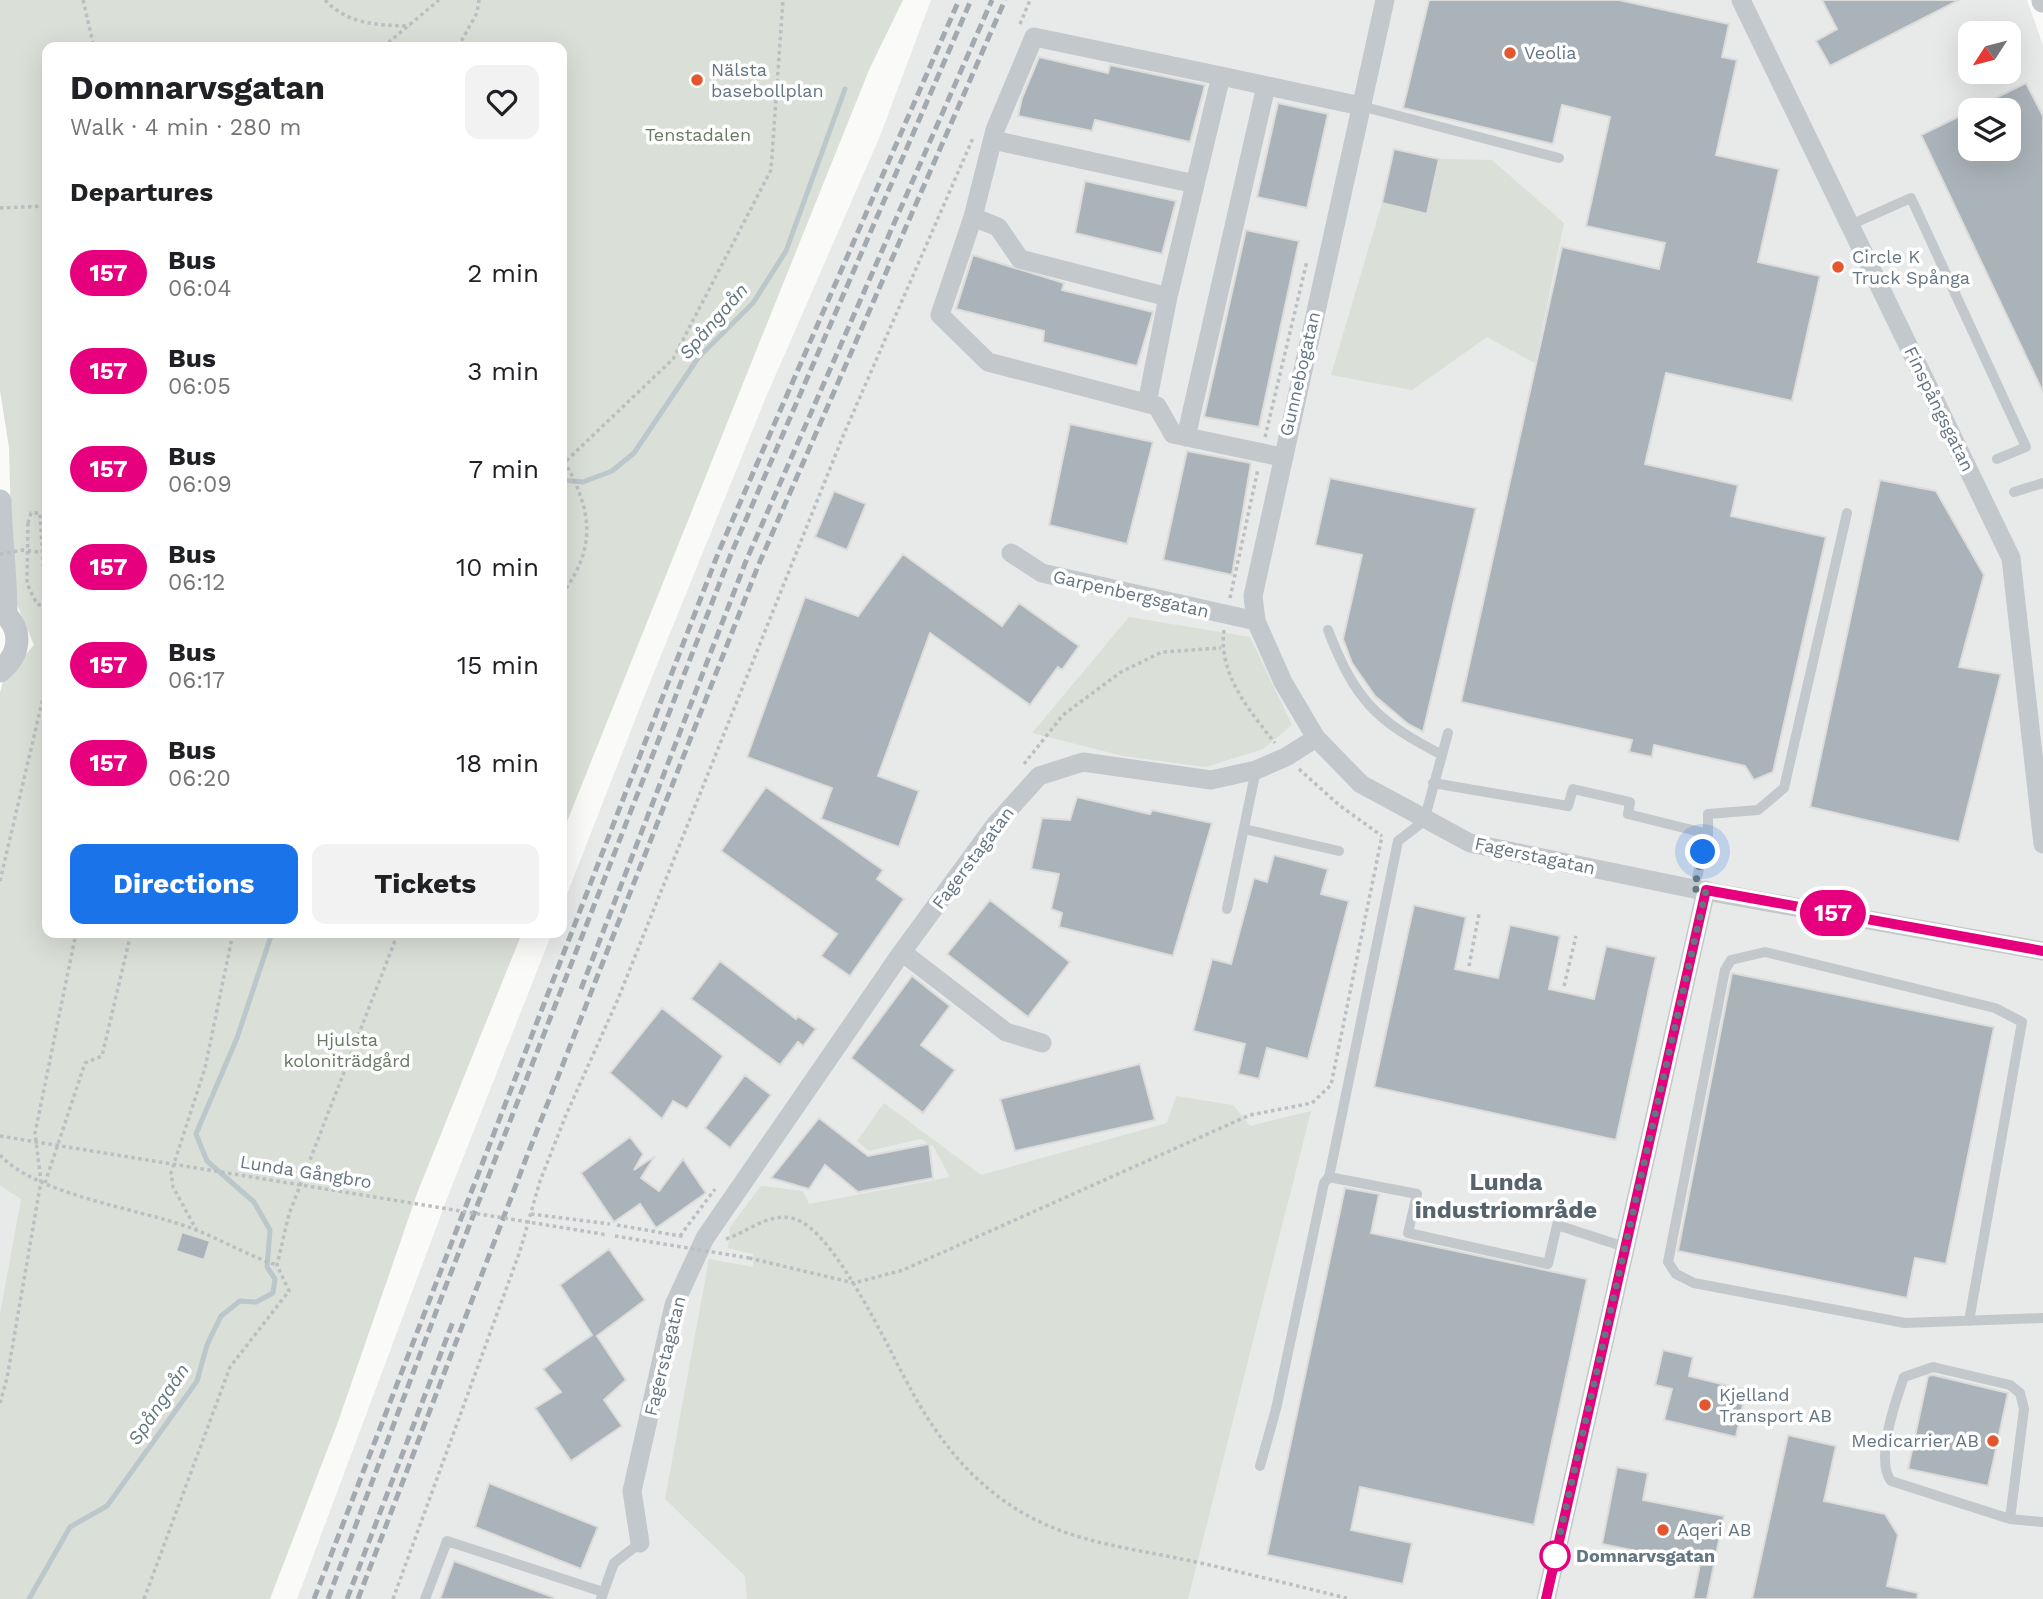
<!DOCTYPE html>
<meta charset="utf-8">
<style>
:root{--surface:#fff;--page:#f2f2f2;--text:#202124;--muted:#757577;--accent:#1a73e8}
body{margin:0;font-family:"Work Sans",sans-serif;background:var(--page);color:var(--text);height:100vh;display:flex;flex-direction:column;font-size:26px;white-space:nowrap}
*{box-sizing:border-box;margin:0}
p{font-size:23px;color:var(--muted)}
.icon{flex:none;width:38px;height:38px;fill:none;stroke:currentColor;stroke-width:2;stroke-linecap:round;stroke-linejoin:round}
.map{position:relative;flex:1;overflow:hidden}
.sheet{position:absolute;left:42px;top:42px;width:525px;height:896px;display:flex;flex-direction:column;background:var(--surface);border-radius:14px;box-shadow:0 7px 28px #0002}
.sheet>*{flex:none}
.badge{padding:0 14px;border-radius:23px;font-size:24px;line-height:46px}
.needle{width:46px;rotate:234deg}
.fabs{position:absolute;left:1958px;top:21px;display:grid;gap:14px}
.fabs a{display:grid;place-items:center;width:63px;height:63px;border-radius:14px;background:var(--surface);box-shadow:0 7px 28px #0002;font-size:35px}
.you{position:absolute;width:35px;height:35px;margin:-18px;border:5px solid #fff;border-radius:50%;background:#1a73e8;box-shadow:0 0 0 10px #1a73e833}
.map>.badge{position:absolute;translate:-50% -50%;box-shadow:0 0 0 4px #fff}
h2{padding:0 28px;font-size:26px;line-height:63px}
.round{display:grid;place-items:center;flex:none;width:74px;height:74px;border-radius:14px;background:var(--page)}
.head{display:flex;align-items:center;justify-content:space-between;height:119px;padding:0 28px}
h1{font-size:33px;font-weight:700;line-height:52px}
.action{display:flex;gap:14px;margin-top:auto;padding:14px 28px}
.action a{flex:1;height:80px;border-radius:14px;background:var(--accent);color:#fff;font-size:28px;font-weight:700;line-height:80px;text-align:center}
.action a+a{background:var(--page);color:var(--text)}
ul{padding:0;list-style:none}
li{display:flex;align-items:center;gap:21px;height:98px;padding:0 28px}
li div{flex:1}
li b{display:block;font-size:26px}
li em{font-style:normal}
li .badge{min-width:77px;font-weight:700;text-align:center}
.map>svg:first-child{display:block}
.built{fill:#e8e9e9;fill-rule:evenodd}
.green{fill:#dadfd7}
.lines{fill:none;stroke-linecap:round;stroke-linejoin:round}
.stream{stroke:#bbc7cb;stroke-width:5}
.building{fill:#aab3b9;stroke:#dcdcda;stroke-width:2}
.path{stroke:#bbbfc2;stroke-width:3.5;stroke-dasharray:3.5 3.5;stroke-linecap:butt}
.service{stroke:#c3c8cc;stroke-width:10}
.minor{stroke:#c3c8cc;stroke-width:19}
.tertiary{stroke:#c3c8cc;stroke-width:23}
.rail{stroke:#a2aab0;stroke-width:5;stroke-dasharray:10 5;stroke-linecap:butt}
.path-bridge{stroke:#bbbfc2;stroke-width:3.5;stroke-dasharray:3.5 3.5;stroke-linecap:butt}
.line-casing{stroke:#fff;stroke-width:16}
.line{stroke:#e6007e;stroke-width:10}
.walk{stroke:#657683;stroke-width:7;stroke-dasharray:0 12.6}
.poi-dot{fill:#e4572e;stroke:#fff;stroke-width:2.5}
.stop-dot{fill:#fff;stroke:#e6007e;stroke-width:3.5}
.labels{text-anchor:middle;stroke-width:7;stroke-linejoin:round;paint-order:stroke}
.poi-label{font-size:18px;fill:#657683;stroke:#fff;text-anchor:start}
.park-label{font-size:18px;fill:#687a64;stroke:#fff}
.street-label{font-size:18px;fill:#657683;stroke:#fff}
.stop-label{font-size:18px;font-weight:bold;fill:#657683;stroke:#fff;text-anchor:start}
.water-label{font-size:19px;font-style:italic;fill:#60757c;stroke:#fff}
.district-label{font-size:24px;font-weight:bold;fill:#57646e;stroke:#fff}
</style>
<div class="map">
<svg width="2043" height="1599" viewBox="0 0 2043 1599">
<rect width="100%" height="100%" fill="#fafaf8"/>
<path class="built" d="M931,0H2027L2043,45V1599H297L448,1196L552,933H562V907L644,697L766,397L880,136ZM1970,33H2009V72H1970ZM1970,110H2009V149H1970Z
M0,1186L21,1199L0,1313Z"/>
<path class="green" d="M0,0H903L869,70L562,834V47H47V933H522L418,1191L338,1422L270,1599H0V1313L21,1199L0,1186V693L3,680L34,645L13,595L9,448L0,390Z
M1439,159L1492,160L1564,223L1535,363L1487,337L1412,390L1331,375L1382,203L1427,213Z
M1129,617L1250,637L1292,725L1263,749L1206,767L1123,756L1032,733Z
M1176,1096L1233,1105L1250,1126L1311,1111L1188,1599H747L745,1576L665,1499L709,1259L753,1267V1254L728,1248L730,1227L761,1186L803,1191L809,1204L950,1177L933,1146L921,1139L869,1151L857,1141L884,1103L981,1175L1167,1123Z"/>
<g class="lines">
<path class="stream" d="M562,480L583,482L612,471L634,453L698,358L753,303L786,251L845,89
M29,1599L70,1527L107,1506L197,1381L207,1345L221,1316L240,1301L256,1302L273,1293L275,1279L267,1267L270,1230L254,1202L207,1161L196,1134L237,1038L272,933"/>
</g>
<path class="building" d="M1429,0H1619L1729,24L1722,57L1737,60L1716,155L1779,169L1758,262L1820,276L1792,401L1666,373L1645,464L1738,485L1731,516L1826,537L1773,772L1754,780L1745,766L1654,745L1652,757L1629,752L1632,740L1461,702L1562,247L1659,269L1665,243L1586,226L1610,117L1562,105L1553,144L1403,108Z
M1822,0H1959L1830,66L1816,41L1837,29Z
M1039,57L1108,73L1110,65L1205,85L1190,142L1095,120L1092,131L1018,116L1022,98Z
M2026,83L2043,116V392L1921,135L1970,111V149H2009V110H1971Z
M1278,103L1328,114L1307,208L1257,197Z
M1394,149L1439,159L1427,214L1382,203Z
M1085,181L1176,201L1162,254L1075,233Z
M1246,230L1299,241L1259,427L1204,417Z
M973,255L1064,283L1062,290L1153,312L1137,366L1043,342L1044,331L956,309Z
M1070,424L1153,442L1127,544L1049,525Z
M1187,451L1251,463L1232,575L1163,560Z
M1330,478L1476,508L1423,732L1408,724L1375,696L1352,663L1343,639L1362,555L1315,545Z
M1880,480L1936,491L1984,575L1959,667L2001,674L1959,842L1810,807Z
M834,491L866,504L847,550L815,537Z
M903,554L1002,626L1019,603L1079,646L1062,670L1058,667L1030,705L930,633L878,776L919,791L899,847L821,819L832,788L747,757L805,597L858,616Z
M766,787L883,870L877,879L904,899L850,976L821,956L837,934L721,851Z
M1077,797L1150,814L1152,810L1212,823L1173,956L1059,927L1062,913L1051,909L1059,874L1031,869L1042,818L1070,820Z
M1274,855L1328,869L1321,894L1349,901L1308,1059L1267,1048L1259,1079L1238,1074L1245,1044L1193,1031L1212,959L1231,964L1254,878L1267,882Z
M990,900L1070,962L1028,1017L947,954Z
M1414,905L1466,917L1455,969L1498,978L1510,925L1560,936L1549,989L1594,999L1606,946L1656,957L1616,1140L1374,1087Z
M720,961L796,1019L798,1016L816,1029L803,1046L798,1042L780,1065L691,999Z
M1732,973L1994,1027L1946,1264L1915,1258L1907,1298L1678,1251Z
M912,976L950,1006L921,1045L955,1070L923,1113L851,1058Z
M662,1008L723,1056L687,1109L673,1101L662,1119L610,1073Z
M1140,1064L1155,1120L1015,1151L1000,1099Z
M745,1075L771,1095L730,1148L705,1128Z
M819,1118L868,1156L929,1144L933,1178L858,1192L825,1165L809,1189L771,1178Z
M630,1137L643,1154L634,1170L655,1156L641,1178L659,1191L683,1159L706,1193L656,1228L640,1204L614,1222L581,1173Z
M1345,1188L1379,1194L1371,1233L1587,1279L1534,1525L1360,1487L1351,1530L1412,1543L1403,1584L1267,1555Z
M182,1232L210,1241L204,1260L176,1251Z
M609,1249L645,1300L597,1336L626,1380L604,1400L622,1426L571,1461L535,1408L561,1392L543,1369L592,1335L560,1285Z
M1663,1350L1693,1357L1689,1376L1746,1390L1736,1437L1664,1420L1672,1389L1655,1385Z
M1933,1375L2008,1393L1988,1486L1908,1469L1928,1376Z
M1788,1435L1836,1446L1824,1501L1885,1514L1898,1535L1887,1586L1918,1593L1917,1599H1752Z
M1617,1467L1648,1473L1643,1500L1724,1516L1707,1599H1693L1700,1564L1602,1544Z
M489,1483L598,1527L581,1569L475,1527Z
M454,1561L553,1597V1599H440Z"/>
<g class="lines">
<path class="path" d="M83,0L94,47
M325,0C349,25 377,25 410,26
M1020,24L1030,0
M383,47L439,0
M458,47L477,13L479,0
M0,208L47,206
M1265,437L1307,261
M562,458L565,462L673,359L771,170L783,0
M28,523L31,513H40L47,626
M562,594C597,547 592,512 565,462
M1230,598L1258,469
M1224,630C1218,674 1249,710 1275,743
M1024,764L1063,715L1121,672L1162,652L1221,648
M1299,769L1339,805L1382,836
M0,881L47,681
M1469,966L1479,914
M1564,986L1576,936
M0,1155C37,1195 136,1208 188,1227C219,1238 246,1255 277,1265
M45,1183L85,1063L102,1056L131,933
M531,1214L610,1224
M617,1225L686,1237
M197,1231L173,1187L171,1173L205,1068L233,933
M680,1236L715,1189
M726,1239C748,1232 770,1211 795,1219C835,1231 889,1350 910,1388C926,1418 947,1449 972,1474C1044,1544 1113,1543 1205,1564C1253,1575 1302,1587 1350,1599
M749,1258L854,1283L903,1270L1250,1115L1312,1103L1331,1085L1382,836
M0,1403L7,1378L41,1181L35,1133L76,933
M144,1599L230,1367L289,1291L277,1265L289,1214L398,933
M393,1599L520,1251L540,1181L566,1115L618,999L843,436L973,138"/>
<path class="service" d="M1361,106L1559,158
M1850,225L1911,198L2026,447L1997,459
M2014,492L2043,483
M1328,630C1355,700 1376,721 1442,755
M1433,783L1568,806L1573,789L1630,802L1628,814L1708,834L1694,889
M1244,829L1339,851
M1708,834V814L1758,810L1784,788L1847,513
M1227,909L1256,770
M1329,1177L1398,841L1424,821L1448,733
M1969,1321L2022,1022L1995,1008L1765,952L1731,960L1725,970L1668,1262L1676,1274L1694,1283L1905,1323L2043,1318
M1260,1466L1276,1409L1324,1183L1329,1177L1417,1194L1408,1233L1548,1264L1557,1225L1625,1247
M2010,1519L2024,1409L2020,1393L2010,1385L1933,1367L1904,1377C1895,1402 1875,1460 1891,1481L2010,1519L2043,1522
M425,1599L447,1541L603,1592
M601,1599L614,1563L640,1543"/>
<path class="minor" d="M1385,0L1253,596L1256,621L1283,682L1316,738L1361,784L1470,843L1694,889L2043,951
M1741,0L2011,558L2043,844
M1221,76L1361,106
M993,140L1195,184
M973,217L995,130L1034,37L1221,76L1168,297
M1147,403L1168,297L1020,259L998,227L973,217L940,315L988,362L1157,406L1173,434L1281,457
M1186,437L1266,86
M1011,553L1042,573L1256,621
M902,952L1006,1032L1042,1043
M640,1543L632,1491L674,1305L705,1238L902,952L995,825L1039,776L1083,762L1211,780L1256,770L1286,757L1316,738
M1546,1599L1706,890"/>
<path class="tertiary" d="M2043,0V1
M0,501C1,539 6,576 6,614
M0,610C23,627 22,653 0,671"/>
<path class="rail" d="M581,989L746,561L992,0
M314,1599L719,551L959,0
M328,1599L445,1288L731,554L971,0
M347,1599L454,1319
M358,1599L527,1156L758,566L1005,0"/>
<path class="path-bridge" d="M28,523L27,584L37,604L47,608
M0,554L22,550L47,553
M0,1136L608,1235
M615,1236L749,1258"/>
</g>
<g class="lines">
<g class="line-casing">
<path id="line" d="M1546,1599L1706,890L2043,951"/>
</g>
<use href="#line" class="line"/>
<path class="walk" d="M1555,1556L1706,890L1694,889L1703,852"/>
</g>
<g class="poi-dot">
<circle cx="1510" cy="53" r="7"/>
<circle cx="697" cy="80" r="7"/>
<circle cx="1838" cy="267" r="7"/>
<circle cx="1705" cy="1405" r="7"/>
<circle cx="1993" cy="1441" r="7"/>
<circle cx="1663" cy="1530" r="7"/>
</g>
<circle class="stop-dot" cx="1555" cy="1556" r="14"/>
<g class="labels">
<g class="poi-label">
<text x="1524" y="59">Veolia</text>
<text x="711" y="76">Nälsta<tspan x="711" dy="21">basebollplan</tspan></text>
<text x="1852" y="263">Circle K<tspan x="1852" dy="21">Truck Spånga</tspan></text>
<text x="1719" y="1401">Kjelland<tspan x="1719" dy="21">Transport AB</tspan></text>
<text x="1979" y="1447" text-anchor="end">Medicarrier AB</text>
<text x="1677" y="1536">Aqeri AB</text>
</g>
<g class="park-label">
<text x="698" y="141">Tenstadalen</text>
<text x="347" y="1046">Hjulsta<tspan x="347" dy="21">koloniträdgård</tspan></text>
</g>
<g class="street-label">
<text transform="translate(1300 374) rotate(-77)" y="6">Gunnebogatan</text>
<text transform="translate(1939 409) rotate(64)" y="6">Finspångsgatan</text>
<text transform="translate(1131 594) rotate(13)" y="6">Garpenbergsgatan</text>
<text transform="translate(1535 856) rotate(12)" y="6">Fagerstagatan</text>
<text transform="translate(973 858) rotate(-53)" y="6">Fagerstagatan</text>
<text transform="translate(306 1172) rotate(9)" y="6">Lunda Gångbro</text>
<text transform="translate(665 1356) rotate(-76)" y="6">Fagerstagatan</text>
</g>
<g class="stop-label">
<text x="1576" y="1562">Domnarvsgatan</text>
</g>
<g class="water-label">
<text transform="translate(713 321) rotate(-49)" y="7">Spångaån</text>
<text transform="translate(158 1404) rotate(-56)" y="7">Spångaån</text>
</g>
<g class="district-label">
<text x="1506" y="1190">Lunda<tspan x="1506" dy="28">industriområde</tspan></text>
</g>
</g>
</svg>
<div class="fabs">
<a><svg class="needle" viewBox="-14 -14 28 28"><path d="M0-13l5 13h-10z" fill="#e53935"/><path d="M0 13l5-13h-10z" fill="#757577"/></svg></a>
<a><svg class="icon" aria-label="layers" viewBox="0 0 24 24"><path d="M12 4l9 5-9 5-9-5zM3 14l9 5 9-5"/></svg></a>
</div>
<div class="you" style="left:1703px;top:852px"></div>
<b class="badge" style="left:1833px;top:913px;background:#e6007e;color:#fff">157</b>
<section class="sheet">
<div class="head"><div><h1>Domnarvsgatan</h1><p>Walk · 4 min · 280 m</p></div><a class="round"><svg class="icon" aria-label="heart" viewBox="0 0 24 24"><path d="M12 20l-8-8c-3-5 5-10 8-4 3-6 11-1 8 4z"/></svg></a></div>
<h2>Departures</h2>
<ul>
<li><span class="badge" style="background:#e6007e;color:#fff">157</span><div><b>Bus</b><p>06:04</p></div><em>2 min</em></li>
<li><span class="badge" style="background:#e6007e;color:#fff">157</span><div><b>Bus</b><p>06:05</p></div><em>3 min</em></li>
<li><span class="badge" style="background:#e6007e;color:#fff">157</span><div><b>Bus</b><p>06:09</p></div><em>7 min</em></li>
<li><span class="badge" style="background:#e6007e;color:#fff">157</span><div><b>Bus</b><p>06:12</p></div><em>10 min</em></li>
<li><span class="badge" style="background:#e6007e;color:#fff">157</span><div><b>Bus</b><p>06:17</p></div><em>15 min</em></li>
<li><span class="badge" style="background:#e6007e;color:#fff">157</span><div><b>Bus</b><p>06:20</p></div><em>18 min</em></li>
</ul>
<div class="action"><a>Directions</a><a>Tickets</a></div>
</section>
</div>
